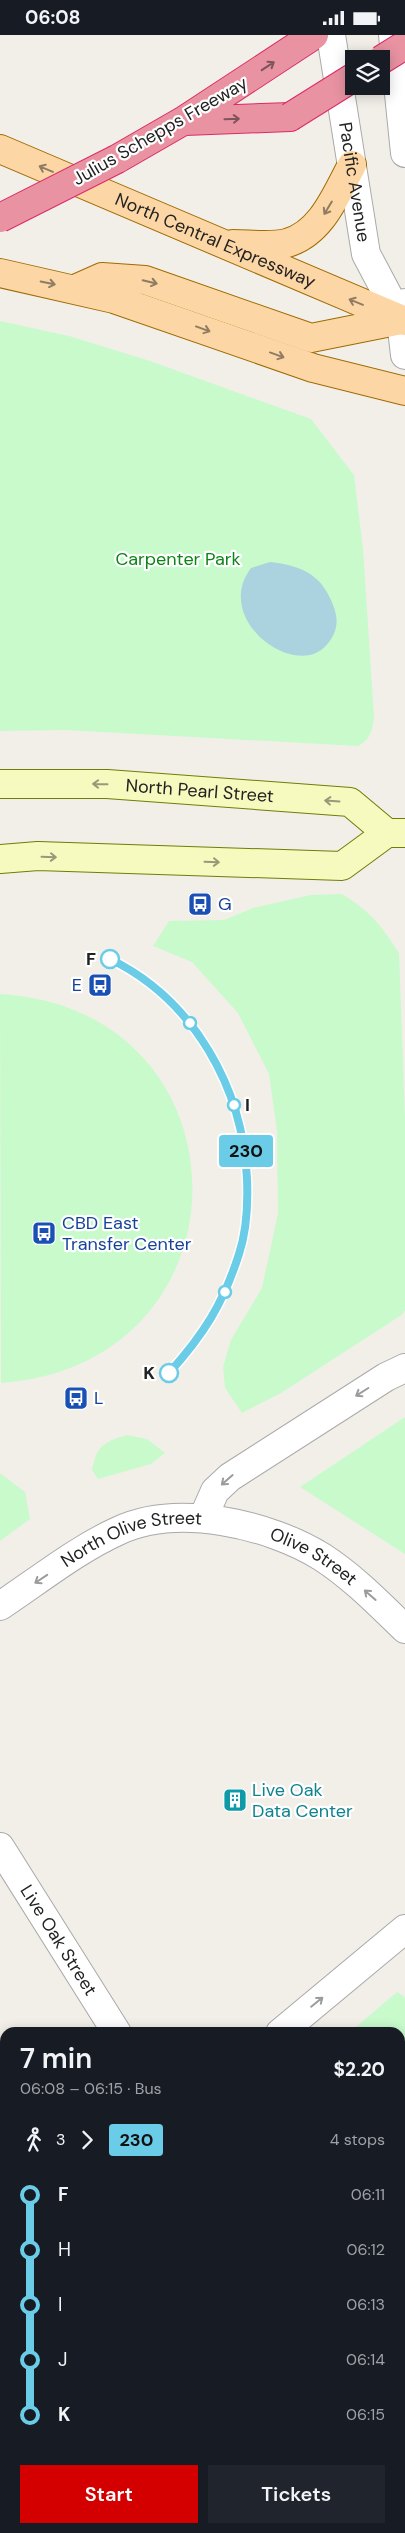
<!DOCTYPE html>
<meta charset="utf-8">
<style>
:root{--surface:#171b24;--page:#20242c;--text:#f1f3f6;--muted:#9ea1a6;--accent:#d40000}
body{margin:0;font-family:"DM Sans",sans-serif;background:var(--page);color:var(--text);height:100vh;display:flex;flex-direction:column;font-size:19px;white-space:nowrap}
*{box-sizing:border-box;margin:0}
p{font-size:16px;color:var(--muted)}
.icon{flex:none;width:28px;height:28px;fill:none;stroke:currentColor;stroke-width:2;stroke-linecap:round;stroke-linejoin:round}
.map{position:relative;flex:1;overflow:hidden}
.details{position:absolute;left:0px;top:1992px;width:405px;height:506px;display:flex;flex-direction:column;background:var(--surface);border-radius:15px 15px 0 0;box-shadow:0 2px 12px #0003}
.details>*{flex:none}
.badge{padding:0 10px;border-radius:4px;font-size:18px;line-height:32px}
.controls{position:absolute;left:345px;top:15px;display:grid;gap:10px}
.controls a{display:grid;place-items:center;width:45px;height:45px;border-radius:0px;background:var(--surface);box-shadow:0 2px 12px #0003;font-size:25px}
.map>.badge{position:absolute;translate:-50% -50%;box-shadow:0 0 0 2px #fff}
.legs{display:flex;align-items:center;gap:8px;height:55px;padding:0 20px;font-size:16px}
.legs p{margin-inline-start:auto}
.head{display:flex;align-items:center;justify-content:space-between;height:85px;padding:0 20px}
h1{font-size:28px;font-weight:600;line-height:38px}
.cta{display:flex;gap:10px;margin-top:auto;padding:10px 20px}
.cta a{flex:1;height:58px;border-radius:0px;background:var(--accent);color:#fff;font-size:20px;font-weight:600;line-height:58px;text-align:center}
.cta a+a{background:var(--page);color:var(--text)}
ul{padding:0 20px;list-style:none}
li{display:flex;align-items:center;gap:18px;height:55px;font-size:19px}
li i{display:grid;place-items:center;width:8px;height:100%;margin:0 6px;background:currentColor}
li i::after{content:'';width:12px;height:12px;margin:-6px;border:4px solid;border-radius:50%;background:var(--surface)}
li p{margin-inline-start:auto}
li:first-child i{background:linear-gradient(#0000 50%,currentColor 0)}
li:last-child i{background:linear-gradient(currentColor 50%,#0000 0)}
.status{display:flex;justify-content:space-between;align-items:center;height:35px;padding:0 25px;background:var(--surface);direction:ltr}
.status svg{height:14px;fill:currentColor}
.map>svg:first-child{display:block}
.park{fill:#c8facc}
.water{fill:#aad3df}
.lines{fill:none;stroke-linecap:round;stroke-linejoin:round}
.tertiary-casing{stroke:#a9a9a9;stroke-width:30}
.secondary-casing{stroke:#707d05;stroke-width:30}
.primary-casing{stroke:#a06b00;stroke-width:30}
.motorway-casing{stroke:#dc2a67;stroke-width:30}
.tertiary{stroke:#fff;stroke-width:28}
.secondary{stroke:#f7fabf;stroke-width:28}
.primary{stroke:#fcd6a4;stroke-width:28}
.motorway{stroke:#e892a2;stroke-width:28}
.motorway-bridge-casing{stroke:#dc2a67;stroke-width:30;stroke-linecap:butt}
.motorway-bridge{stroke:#e892a2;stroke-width:28}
.oneway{stroke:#7b545c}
.oneway2{stroke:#8f7c63}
.oneway3{stroke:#979978}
.oneway4{stroke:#9c9c9c}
.line-1-casing{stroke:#fff;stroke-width:11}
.line-1{stroke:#6bcce7;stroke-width:8}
.stop-1-dot{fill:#fff;stroke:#6bcce7;stroke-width:2.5}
.labels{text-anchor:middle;stroke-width:4.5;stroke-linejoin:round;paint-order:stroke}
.street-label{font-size:18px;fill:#222;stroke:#fff}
.park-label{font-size:18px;fill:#0c8416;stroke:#fff}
.transit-label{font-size:18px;fill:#164399;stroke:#fff;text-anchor:start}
.stop-label{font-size:18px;font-weight:bold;fill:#222;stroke:#fff;text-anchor:end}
.culture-label{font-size:18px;fill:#0d838f;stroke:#fff;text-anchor:start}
</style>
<div class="status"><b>06:08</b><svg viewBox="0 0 49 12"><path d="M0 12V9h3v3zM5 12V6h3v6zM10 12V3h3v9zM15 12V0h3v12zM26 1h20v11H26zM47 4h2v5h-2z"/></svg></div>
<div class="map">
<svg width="405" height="2498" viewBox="0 0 405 2498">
<rect width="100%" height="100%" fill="#f2efe9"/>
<path class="park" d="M0,286L69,301L150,326L311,384L354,440L363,514L374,682C372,696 371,704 358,711L66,695L0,696Z
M342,859C371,877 381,890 399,918L405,1084V1275L403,1279L281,1358L242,1378L225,1353L223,1332L231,1305L262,1253L278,1178L277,1096L269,1039L238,978L192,927L153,911L169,886L224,885L253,873L311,860Z
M0,959C255,974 258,1329 1,1348Z
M405,1382V1519L300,1452Z
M127,1400L147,1404L165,1418L151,1429L98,1444L92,1435C97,1411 103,1407 127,1400Z
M0,1438L25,1457L30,1484L0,1506Z
M397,1957L405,1962V2498H0V2265L5,2261V2494H400V1998L350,1997Z"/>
<path class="water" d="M270,527C295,530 317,536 329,561C337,577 341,591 329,607C300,649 211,586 251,533Z"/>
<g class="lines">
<g class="tertiary-casing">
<g id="tertiary">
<path id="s1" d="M331,0L366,219L401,285"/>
<path d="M393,0L405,118"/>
<path d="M405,268L401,285L405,320"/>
<path d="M203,1483L215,1456L230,1442L386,1342L405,1333"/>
<path id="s2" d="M0,1571C38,1546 76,1515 118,1496C177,1468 269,1489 322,1522C353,1542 379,1569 405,1594"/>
<path id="s3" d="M0,1812L117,1998"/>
<path d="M280,1998L405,1894"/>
<path d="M0,2209L5,2205"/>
</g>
</g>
<g class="secondary-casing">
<g id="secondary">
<path id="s4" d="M0,749H107L350,767L387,798"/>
<path d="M0,824L38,821L342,831L387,798H405"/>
</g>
</g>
<g class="primary-casing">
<g id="primary">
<path id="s5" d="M0,114L405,286"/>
<path d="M233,209C250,209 270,212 287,208C322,198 336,159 352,130"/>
<path d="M0,238L114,264L313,333L405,356"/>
<path d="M75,254L102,242L145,245L311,303L401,285"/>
</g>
</g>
<g class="motorway-casing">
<path id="motorway" d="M185,86L290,82
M117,124L183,86L314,0"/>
</g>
<use href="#tertiary" class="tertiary"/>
<use href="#secondary" class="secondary"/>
<use href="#primary" class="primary"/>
<use href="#motorway" class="motorway"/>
<g class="motorway-bridge-casing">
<path id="motorway-bridge" d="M381,25L405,10
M290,82L354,42
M0,183L117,124"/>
</g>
<use href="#motorway-bridge" class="motorway-bridge"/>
</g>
<defs><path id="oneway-shaft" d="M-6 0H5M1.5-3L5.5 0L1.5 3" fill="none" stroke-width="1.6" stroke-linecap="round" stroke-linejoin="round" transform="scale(1.25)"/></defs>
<g class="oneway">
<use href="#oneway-shaft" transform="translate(268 31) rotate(-33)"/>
<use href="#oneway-shaft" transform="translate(232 84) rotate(-2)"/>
</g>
<g class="oneway2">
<use href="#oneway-shaft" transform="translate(46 134) rotate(-157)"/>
<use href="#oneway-shaft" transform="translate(328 173) rotate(121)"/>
<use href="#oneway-shaft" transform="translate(150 247) rotate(13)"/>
<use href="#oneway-shaft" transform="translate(48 248) rotate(12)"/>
<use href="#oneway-shaft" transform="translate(356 267) rotate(-158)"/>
<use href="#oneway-shaft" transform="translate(203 294) rotate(20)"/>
<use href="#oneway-shaft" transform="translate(277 320) rotate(20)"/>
</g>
<g class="oneway3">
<use href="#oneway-shaft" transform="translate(100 749) rotate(-179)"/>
<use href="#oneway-shaft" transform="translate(332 766) rotate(-176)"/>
<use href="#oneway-shaft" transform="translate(49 822) rotate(2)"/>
<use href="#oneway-shaft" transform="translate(212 827) rotate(2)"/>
</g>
<g class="oneway4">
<use href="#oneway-shaft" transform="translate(362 1357) rotate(148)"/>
<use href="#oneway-shaft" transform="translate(227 1445) rotate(139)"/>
<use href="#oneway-shaft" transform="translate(41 1544) rotate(146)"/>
<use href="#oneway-shaft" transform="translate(370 1560) rotate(-139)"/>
<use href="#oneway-shaft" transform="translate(317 1967) rotate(-39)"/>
</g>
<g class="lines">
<g class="line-1-casing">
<path id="line-1" d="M110,924C194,965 243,1053 247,1144C248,1168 247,1195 239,1219C223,1269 204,1299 169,1338"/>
</g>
<use href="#line-1" class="line-1"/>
</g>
<defs>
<g id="bus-square" transform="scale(1.25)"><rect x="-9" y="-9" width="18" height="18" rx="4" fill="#1a4fb4" stroke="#fff"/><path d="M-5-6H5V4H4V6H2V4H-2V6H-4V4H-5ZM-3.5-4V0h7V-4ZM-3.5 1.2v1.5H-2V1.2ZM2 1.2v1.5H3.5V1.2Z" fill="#fff"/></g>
<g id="building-square" transform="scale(1.25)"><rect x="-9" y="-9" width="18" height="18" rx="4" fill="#0f9aa8" stroke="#fff"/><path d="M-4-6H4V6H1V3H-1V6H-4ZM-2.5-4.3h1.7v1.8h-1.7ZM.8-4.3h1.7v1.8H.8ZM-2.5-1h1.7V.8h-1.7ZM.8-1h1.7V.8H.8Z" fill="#fff"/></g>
</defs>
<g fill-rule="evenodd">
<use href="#bus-square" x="200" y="869"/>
<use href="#bus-square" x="100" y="950"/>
<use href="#bus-square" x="44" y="1198"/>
<use href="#bus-square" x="76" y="1363"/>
<use href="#building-square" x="235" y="1765"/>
</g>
<g class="stop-1-dot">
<circle cx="110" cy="924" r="9"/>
<circle cx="190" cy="988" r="6"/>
<circle cx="234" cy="1070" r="6"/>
<circle cx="225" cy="1257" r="6"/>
<circle cx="169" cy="1338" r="9"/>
</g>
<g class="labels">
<g class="street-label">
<text transform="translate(160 96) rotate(-30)" y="6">Julius Schepps Freeway</text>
<text dy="6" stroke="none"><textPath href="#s1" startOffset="149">Pacific Avenue</textPath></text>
<text dy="6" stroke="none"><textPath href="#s5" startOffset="234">North Central Expressway</textPath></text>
<text dy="6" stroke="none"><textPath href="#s4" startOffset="200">North Pearl Street</textPath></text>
<text dy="6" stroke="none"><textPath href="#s2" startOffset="151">North Olive Street</textPath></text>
<text dy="6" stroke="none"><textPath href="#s2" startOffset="345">Olive Street</textPath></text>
<text dy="6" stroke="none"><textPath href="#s3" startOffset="110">Live Oak Street</textPath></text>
</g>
<g class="park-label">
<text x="178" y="530">Carpenter Park</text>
</g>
<g class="transit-label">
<text x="218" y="875">G</text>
<text x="82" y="956" text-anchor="end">E</text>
<text x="62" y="1194">CBD East<tspan x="62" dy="21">Transfer Center</tspan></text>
<text x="94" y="1369">L</text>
</g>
<g class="stop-label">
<text x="96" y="930">F</text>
<text x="245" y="1076" text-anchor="start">I</text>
<text x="155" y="1344">K</text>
</g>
<g class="culture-label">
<text x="252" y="1761">Live Oak<tspan x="252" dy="21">Data Center</tspan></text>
</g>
</g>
</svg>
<div class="controls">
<a><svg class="icon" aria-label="layers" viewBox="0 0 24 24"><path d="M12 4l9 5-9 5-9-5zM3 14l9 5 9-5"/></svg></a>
</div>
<b class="badge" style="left:246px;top:1116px;background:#6bcce7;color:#111">230</b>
<section class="details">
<div class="head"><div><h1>7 min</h1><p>06:08 – 06:15 · Bus</p></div><b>$2.20</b></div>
<div class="legs"><svg class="icon" aria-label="walk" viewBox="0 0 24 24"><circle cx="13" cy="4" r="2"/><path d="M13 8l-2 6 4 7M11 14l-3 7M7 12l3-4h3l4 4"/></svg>3<svg class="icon" aria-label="forward" viewBox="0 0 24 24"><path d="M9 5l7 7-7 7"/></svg><b class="badge" style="background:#6bcce7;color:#111">230</b><p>4 stops</p></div>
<ul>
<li><i style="color:#6bcce7"></i><b>F</b><p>06:11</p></li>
<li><i style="color:#6bcce7"></i><span>H</span><p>06:12</p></li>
<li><i style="color:#6bcce7"></i><span>I</span><p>06:13</p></li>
<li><i style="color:#6bcce7"></i><span>J</span><p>06:14</p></li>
<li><i style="color:#6bcce7"></i><b>K</b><p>06:15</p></li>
</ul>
<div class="cta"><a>Start</a><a>Tickets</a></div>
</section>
</div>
